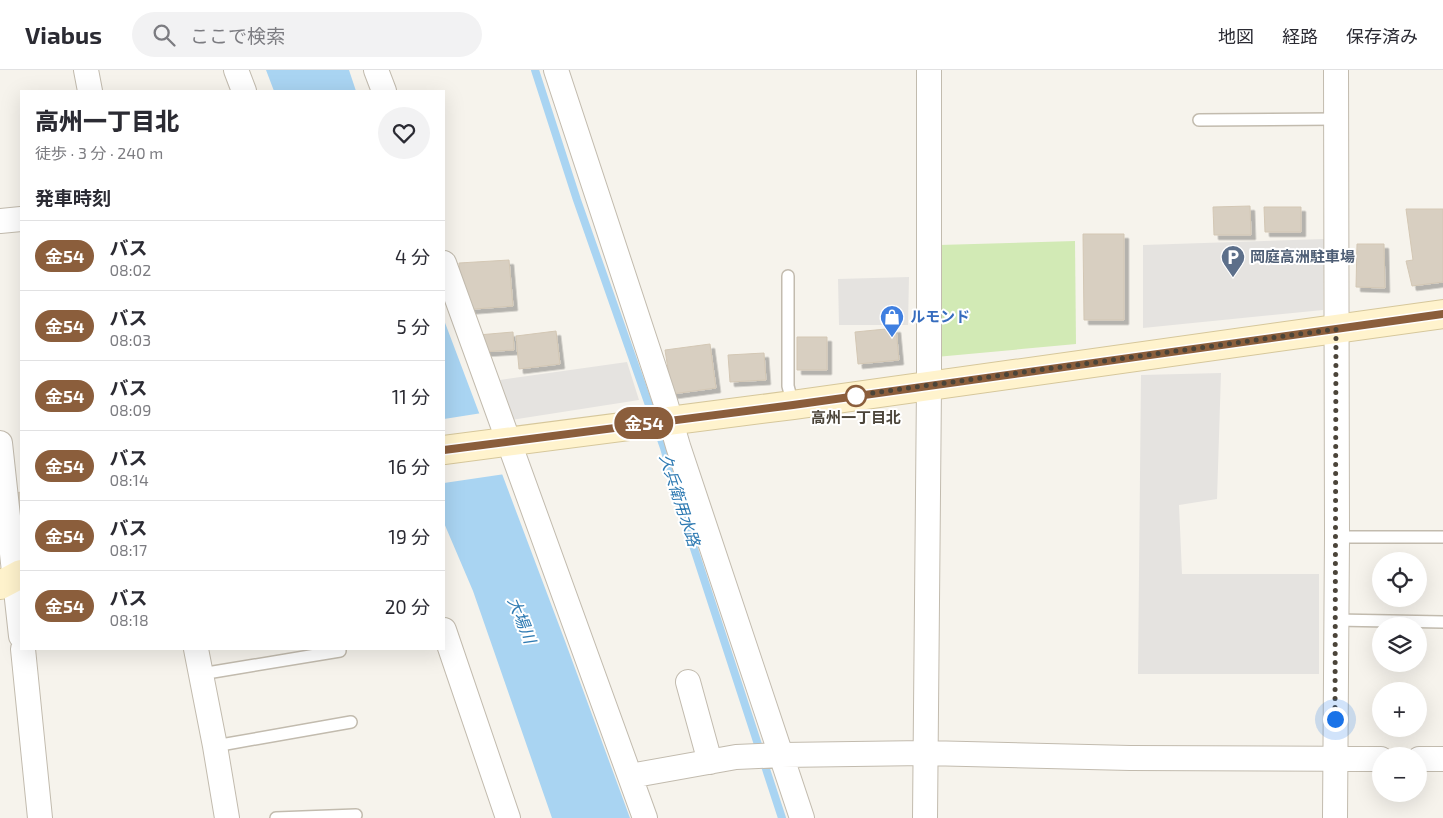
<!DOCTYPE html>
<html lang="ja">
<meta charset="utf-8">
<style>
:root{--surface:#fff;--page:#f2f2f3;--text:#2b2b33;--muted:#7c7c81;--line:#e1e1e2}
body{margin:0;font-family:"Exo 2","Noto Sans JP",sans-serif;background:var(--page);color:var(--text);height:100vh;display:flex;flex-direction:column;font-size:19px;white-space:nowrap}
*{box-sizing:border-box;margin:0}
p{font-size:16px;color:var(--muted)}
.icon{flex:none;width:28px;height:28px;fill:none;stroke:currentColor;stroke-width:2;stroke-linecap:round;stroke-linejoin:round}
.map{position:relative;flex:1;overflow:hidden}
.sheet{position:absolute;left:20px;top:20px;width:425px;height:560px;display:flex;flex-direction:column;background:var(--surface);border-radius:0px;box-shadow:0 5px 20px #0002}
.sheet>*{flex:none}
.badge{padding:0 10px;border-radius:16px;font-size:18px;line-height:32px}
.controls{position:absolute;left:1372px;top:482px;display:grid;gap:10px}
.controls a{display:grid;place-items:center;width:55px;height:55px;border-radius:50%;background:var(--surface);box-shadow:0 5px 20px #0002;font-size:25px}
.you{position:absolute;width:25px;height:25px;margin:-12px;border:4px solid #fff;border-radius:50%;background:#1a73e8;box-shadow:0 0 0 8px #1a73e833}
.map>.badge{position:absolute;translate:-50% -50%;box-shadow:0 0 0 2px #fff}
h2{padding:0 15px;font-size:19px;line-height:45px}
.round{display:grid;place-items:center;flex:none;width:52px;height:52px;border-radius:26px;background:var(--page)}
.overview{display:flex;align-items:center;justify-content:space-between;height:85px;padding:0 15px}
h1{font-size:24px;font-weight:800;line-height:38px}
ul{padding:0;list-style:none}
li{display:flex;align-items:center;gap:15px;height:70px;padding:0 15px;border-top:1px solid var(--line)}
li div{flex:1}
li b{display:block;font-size:19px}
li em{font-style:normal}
li .badge{min-width:55px;font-weight:700;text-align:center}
header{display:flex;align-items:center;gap:30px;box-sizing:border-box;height:70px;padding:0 25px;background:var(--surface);border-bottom:1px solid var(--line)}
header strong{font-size:24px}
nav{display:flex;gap:28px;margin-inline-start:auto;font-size:18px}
.search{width:350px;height:45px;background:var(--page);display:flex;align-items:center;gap:12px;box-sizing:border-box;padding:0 18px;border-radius:28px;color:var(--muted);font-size:19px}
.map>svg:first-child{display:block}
.green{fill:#d2eab5}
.parking{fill:#e5e3e0}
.water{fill:#a9d4f2}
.pier{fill:#f6f3ec}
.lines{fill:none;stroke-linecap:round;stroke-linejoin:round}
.stream{stroke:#a9d4f2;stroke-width:8}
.building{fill:#d8cfc1;stroke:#d3c7b4;filter:url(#shadow)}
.lane-casing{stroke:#c2bbae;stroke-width:14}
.street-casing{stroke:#c2bbae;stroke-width:26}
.secondary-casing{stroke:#d6c79b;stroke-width:30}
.lane{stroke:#fff;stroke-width:11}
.street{stroke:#fff;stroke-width:24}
.secondary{stroke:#fff3cd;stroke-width:28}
.line-casing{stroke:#fff;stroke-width:11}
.line{stroke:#8b5e3c;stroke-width:8}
.walk{stroke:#4b4439;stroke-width:5;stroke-dasharray:0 9}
.stop-dot{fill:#fff;stroke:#8b5e3c;stroke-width:2.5}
.labels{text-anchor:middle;stroke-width:4;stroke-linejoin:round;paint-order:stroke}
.service-label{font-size:15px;font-weight:bold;fill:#4e5e75;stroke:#fff;text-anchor:start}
.shop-label{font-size:15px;font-weight:bold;fill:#366cbe;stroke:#fff;text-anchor:start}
.stop-label{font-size:15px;font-weight:bold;fill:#4b4439;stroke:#fff}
.water-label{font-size:16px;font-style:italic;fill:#2e7ab2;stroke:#fff}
</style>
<header>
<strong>Viabus</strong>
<div class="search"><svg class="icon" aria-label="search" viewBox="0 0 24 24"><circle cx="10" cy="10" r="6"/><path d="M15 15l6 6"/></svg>ここで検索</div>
<nav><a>地図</a><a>経路</a><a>保存済み</a></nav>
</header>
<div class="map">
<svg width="1443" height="748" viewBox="0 0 1443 748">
<defs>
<filter id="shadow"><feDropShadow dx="4.5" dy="4.5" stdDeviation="0" flood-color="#0004"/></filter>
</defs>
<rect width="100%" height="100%" fill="#f6f3ec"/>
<path class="green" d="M1075,171L1076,274L936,287L939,175Z"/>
<path class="parking" d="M1324,169L1323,240L1143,258V175Z
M909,207L908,255H839L838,209Z
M627,292L639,330L511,350L500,310Z
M1221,303L1217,429L1179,435L1182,504H1319V604H1138L1141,305Z"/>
<path class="water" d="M266,0H349L356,21H274Z
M444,250L565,571L630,748H552L473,521L444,453Z"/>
<path class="pier" d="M482,343L505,404L444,413V349Z"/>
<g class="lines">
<path class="stream" d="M535,0L577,130L664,378L685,451L782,748"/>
</g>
<path class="building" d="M1250,136L1251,165H1214L1213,137Z
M1264,137H1301V162H1265Z
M1406,139H1443V212L1412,216L1406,191L1413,190Z
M1083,164H1124V250H1084Z
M1357,174H1384L1385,218L1356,217Z
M509,190L513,236L462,240L459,193Z
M896,258L899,290L858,294L855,262Z
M556,261L560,294L519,299L516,266Z
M513,262L514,280L480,282L478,265Z
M797,267H827V300H797Z
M710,274L716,318L672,324L665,280Z
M764,283L766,310L730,312L728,285Z
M21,422V458L16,423Z"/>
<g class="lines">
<g class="lane-casing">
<path id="lane" d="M1199,50L1336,49
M788,206V316L793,335
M1337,467H1443
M1336,550L1443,552
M201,604L340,581
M215,676L351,652
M276,748L356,745"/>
</g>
<g class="street-casing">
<path id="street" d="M86,0L90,21
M236,0L244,21
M376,0L384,21
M556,0L665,331L678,376L802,748
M0,151L21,149
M444,193L645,748
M0,373L21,566
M444,560L508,748
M23,579L40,748
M196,579L215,676L227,748
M688,612L710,692
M1419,689H1443
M630,706L736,687L782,685L925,683L1130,688L1381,689
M925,748L929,316V0
M1335,748L1337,467L1336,0"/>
</g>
<g class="secondary-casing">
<path id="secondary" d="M444,380L793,335L1443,244
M0,515L21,504"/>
</g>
<use href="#lane" class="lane"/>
<use href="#street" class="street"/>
<use href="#secondary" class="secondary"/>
</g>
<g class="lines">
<g class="line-casing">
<path id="line" d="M444,380L793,335L1443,244"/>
</g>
<use href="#line" class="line"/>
<path class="walk" d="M856,326H851L1336,259L1335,649"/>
</g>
<defs>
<g id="parking-pin" transform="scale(1.25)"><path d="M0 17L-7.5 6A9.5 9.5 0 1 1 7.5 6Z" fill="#5c6f8a" stroke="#fff"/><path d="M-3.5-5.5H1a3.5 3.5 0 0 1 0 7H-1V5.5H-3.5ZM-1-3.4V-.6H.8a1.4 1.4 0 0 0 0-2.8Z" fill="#fff"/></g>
<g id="shop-pin" transform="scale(1.25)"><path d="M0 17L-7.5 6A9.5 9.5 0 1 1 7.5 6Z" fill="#3f7fe0" stroke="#fff"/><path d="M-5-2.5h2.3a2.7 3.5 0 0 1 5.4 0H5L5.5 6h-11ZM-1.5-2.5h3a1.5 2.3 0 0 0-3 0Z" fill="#fff"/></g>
</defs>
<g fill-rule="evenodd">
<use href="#parking-pin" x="1233" y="187"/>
<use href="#shop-pin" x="892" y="247"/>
</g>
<circle class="stop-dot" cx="856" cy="326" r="10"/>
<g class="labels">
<g class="service-label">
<text x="1250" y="192">岡庭高洲駐車場</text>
</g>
<g class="shop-label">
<text x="910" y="252">ルモンド</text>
</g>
<g class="stop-label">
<text x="856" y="353">高州一丁目北</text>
</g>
<g class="water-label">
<text transform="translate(680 430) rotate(72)" y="6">久兵衛用水路</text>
<text transform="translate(522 550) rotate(68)" y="6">大場川</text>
</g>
</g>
</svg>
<div class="controls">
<a><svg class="icon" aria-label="locate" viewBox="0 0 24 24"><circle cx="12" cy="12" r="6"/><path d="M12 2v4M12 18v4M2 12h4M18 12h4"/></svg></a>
<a><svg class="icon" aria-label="layers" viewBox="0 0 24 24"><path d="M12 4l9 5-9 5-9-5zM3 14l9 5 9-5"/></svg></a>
<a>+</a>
<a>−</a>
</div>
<div class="you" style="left:1335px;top:649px"></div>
<b class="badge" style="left:644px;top:353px;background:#8b5e3c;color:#fff">金54</b>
<section class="sheet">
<div class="overview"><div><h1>高州一丁目北</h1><p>徒歩 · 3 分 · 240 m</p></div><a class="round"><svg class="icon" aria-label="heart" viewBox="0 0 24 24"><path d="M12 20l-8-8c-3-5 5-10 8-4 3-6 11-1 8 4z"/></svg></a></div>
<h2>発車時刻</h2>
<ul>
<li><span class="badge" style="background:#8b5e3c;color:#fff">金54</span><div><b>バス</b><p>08:02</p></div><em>4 分</em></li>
<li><span class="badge" style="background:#8b5e3c;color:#fff">金54</span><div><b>バス</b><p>08:03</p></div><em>5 分</em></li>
<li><span class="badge" style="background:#8b5e3c;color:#fff">金54</span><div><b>バス</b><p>08:09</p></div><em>11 分</em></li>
<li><span class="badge" style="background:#8b5e3c;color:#fff">金54</span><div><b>バス</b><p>08:14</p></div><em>16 分</em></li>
<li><span class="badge" style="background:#8b5e3c;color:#fff">金54</span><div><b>バス</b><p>08:17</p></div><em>19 分</em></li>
<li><span class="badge" style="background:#8b5e3c;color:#fff">金54</span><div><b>バス</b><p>08:18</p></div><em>20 分</em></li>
</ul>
</section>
</div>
